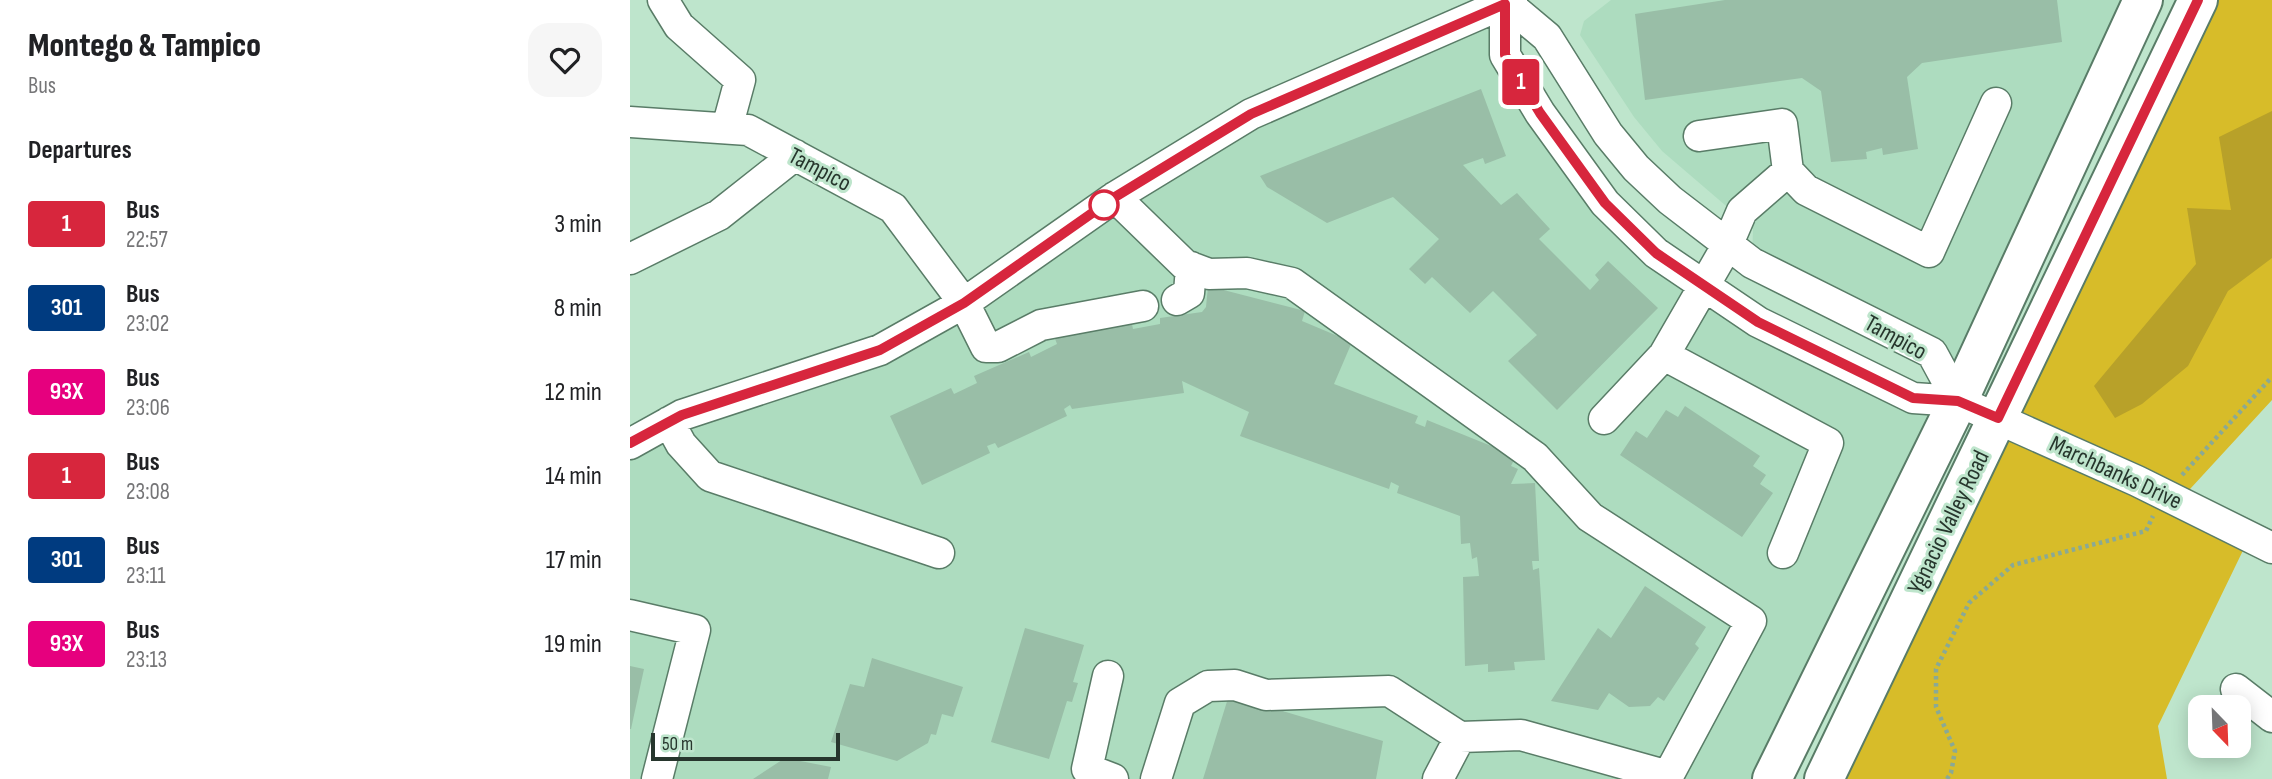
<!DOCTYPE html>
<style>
:root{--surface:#fff;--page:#f6f6f6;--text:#202124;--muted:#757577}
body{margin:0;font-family:"Sofia Sans Condensed",sans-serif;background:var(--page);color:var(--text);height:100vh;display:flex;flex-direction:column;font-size:26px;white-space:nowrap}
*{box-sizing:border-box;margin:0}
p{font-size:23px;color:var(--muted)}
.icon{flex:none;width:38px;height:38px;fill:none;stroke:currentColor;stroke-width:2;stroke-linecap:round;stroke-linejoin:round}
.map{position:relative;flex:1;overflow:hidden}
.drawer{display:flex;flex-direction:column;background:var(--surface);width:630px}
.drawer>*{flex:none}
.badge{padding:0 14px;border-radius:5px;font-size:24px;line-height:46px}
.needle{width:46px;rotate:157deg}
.tools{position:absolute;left:1558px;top:695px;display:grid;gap:14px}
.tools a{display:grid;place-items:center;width:63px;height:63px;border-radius:14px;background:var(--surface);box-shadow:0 4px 18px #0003;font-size:35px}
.scale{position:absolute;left:21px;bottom:18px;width:189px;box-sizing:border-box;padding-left:7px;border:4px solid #27362d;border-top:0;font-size:19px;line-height:24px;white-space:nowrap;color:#27362d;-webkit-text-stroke:5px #bee5cc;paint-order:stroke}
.map>.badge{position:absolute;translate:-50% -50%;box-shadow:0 0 0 4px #fff}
h2{padding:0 28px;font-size:26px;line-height:63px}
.round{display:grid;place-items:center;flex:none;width:74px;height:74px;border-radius:21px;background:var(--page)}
.head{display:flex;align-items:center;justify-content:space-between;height:119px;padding:0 28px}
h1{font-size:33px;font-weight:800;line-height:52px}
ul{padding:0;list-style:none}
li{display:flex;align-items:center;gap:21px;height:84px;padding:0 28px}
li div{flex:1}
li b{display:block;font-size:26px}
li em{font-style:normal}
li .badge{min-width:77px;font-weight:700;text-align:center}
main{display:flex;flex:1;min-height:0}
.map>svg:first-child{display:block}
.built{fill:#addcbf}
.green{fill:#d7bc29}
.forest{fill:#b8a129}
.building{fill:#99bea7}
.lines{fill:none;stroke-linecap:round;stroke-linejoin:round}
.minor-casing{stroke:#597c67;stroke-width:33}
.highway-casing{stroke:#597c67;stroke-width:42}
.path{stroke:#8aa995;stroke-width:4.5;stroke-dasharray:3.5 3.5;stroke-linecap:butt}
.minor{stroke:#fff;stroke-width:30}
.highway{stroke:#fff;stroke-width:38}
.line-casing{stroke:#fff;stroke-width:16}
.line{stroke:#d7263d;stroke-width:10}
.stop-dot{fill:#fff;stroke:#d7263d;stroke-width:3.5}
.labels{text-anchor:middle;stroke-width:6;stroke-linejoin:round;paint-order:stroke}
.street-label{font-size:24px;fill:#27362d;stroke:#bee5cc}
</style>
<main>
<section class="drawer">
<div class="head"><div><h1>Montego &amp; Tampico</h1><p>Bus</p></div><a class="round"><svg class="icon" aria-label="heart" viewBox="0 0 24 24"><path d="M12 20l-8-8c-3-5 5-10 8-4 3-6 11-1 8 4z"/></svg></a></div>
<h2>Departures</h2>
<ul>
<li><span class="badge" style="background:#d7263d;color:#fff">1</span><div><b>Bus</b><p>22:57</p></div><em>3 min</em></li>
<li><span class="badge" style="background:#003b80;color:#fff">301</span><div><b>Bus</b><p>23:02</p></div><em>8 min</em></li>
<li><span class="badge" style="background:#e6007e;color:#fff">93X</span><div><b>Bus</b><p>23:06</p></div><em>12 min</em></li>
<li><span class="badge" style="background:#d7263d;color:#fff">1</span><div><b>Bus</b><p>23:08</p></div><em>14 min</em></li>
<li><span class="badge" style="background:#003b80;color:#fff">301</span><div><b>Bus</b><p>23:11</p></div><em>17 min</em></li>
<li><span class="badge" style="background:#e6007e;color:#fff">93X</span><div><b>Bus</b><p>23:13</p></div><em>19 min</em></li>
</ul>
</section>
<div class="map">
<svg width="1642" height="779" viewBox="0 0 1642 779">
<rect width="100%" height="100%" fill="#bee5cc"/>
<path class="built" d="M981,0H1513L1328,401L1142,779H0V444L52,415L251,350L334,303L485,197L621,114L875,4V55L910,113L975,203L1026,253L1128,322L1283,398L1327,400L1302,353L1122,263L1123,229L1032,151L1004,117L950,35L954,21Z"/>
<path class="green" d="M1568,0H1642V400L1549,501L1620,536L1528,726L1537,779H1194Z"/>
<path class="forest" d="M1642,111V258L1598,291L1558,366L1512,404L1485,418L1464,386L1566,264L1557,208L1601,210L1589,137Z"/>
<path class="building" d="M1095,0H1427L1432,42L1292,63L1277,77L1288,149L1253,155L1252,148L1236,152L1237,159L1201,162L1191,91L1172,78L1015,100L1005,14Z
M851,89L876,156L855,164L853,158L833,165L871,205L887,193L920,229L909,239L960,290L969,280L965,275L978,261L1028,308L927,410L878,361L907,335L863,291L840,313L802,277L795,284L779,269L809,239L763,197L697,223L637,187L630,176Z
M578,286L675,311L672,321L722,342L704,384L788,416L785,423L795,427L797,420L886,456L881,466L888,469L881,484L905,483L909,561H902L903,570L909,568L915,660L884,662L885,670L858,672V664L835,666L833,577L849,576L847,557L842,559L840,543L831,544L830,516L767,493L769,486L761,482L759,489L610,436L619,412L552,381L554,393L442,409L440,405L434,409L437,416L368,448L365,443L357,446L360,453L292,485L260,416L321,388L324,394L347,383L344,376L399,352L401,357L427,344L423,333L502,324L503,329L530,324V318L572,312L576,307Z
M1055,406L1130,456L1123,466L1136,475L1130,484L1143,493L1112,537L990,455L1006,431L1017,438L1036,410L1048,417Z
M1015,586L1076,627L1065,644L1069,648L1034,701L1028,697L1020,706L999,707L979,693L968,710L921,701L968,628L981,638Z
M395,628L454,645L443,682L448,683L442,702L437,701L419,759L361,742Z
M242,658L333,687L323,717L312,714L306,735L301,734L298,743L267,761L201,742L220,684L234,687Z
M0,666L14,669L1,729H0Z
M599,695L753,741L746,779H573Z
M155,758L201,767L198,779H123Z"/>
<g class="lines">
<g class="minor-casing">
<path id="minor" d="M33,0L49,26L110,80L97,128
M873,0L917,37L978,134L1006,168L1040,200L1122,263L1302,353L1328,401
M875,4V55L910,113L975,203L1026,253L1128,322L1283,398L1328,401L1507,481L1642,548
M0,122L118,130L263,208L334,303L356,347H368L411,325L513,306
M1069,136L1152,124L1158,171
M485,197L555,265L579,274L617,273L662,283L905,457L960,517L1121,621L1038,776L891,735L830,737L759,691L636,695L605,685L578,686L550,703L526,779
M0,259L89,215L165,155
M547,300L559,293L561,267
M1034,355L1097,246L1112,211L1158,171L1176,190L1299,252L1366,103
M974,419L1034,355L1198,443L1153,553
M39,422L51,444L80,476L309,553
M0,444L52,415L250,350L334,303L485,197L621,114L882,0
M0,615L65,630L27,779
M478,676L457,769L483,779
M1606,689L1642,717
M808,779L830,737"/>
</g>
<g class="highway-casing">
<path id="highway" d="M1142,779L1328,401L1513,0
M1194,779L1568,0"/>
</g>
<path class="path" d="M1552,475L1642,377
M1317,779L1321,773L1325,751L1306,707V669L1339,603L1383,565L1516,531L1523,516"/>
<use href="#minor" class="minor"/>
<use href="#highway" class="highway"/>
</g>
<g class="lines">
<g class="line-casing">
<path id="line" d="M0,443L52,415L250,350L334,303L485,197L621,114L875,4V55L910,113L975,203L1026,253L1128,322L1283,398L1328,401L1368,418L1568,0"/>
</g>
<use href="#line" class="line"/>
</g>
<circle class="stop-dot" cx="474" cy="205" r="14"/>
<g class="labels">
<g class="street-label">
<text transform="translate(190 169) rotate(28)" y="8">Tampico</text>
<text transform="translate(1266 337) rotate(29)" y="8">Tampico</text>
<text transform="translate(1486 472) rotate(25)" y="8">Marchbanks Drive</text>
<text transform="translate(1318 522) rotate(-64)" y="8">Ygnacio Valley Road</text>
</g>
</g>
</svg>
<div class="tools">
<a><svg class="needle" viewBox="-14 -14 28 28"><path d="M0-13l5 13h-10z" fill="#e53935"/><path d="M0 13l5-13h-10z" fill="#757577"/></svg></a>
</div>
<div class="scale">50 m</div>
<b class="badge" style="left:891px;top:82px;background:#d7263d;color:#fff">1</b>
</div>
</main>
